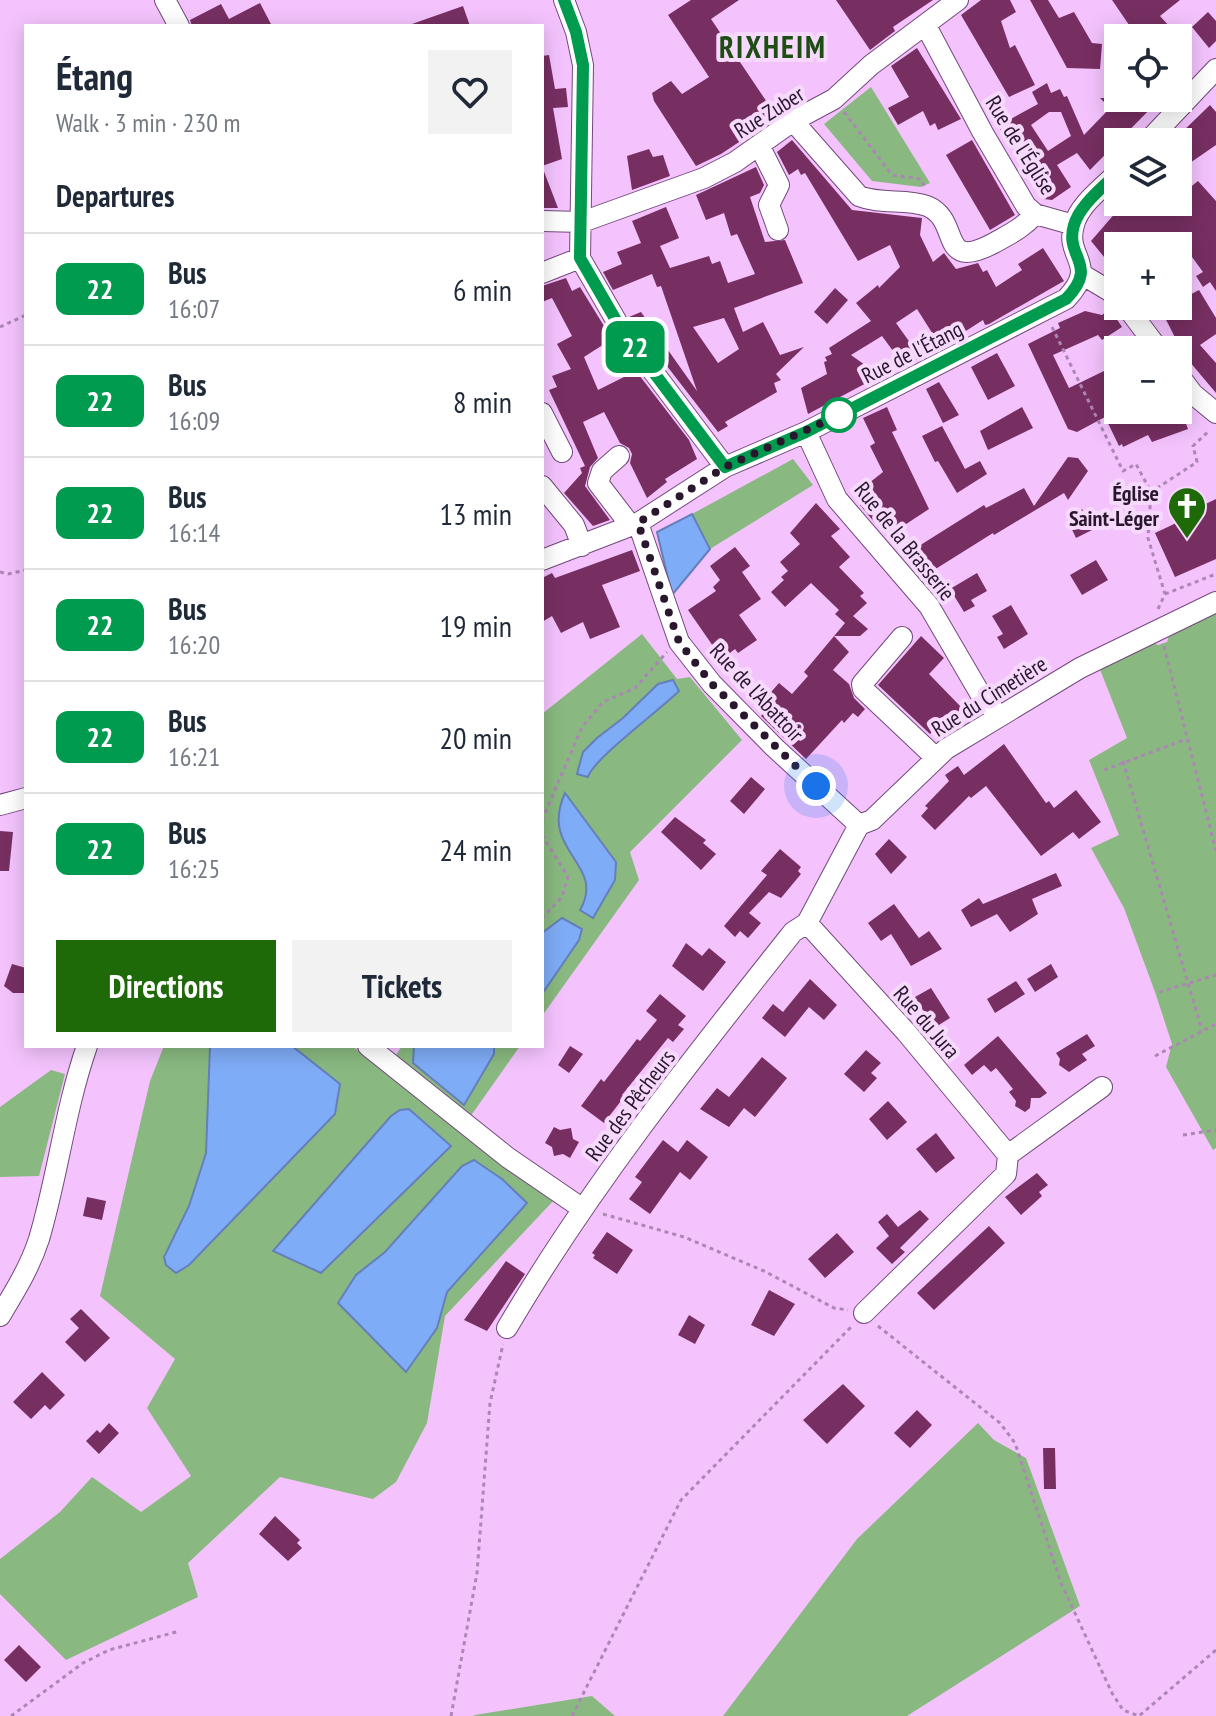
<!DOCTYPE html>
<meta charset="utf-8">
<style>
:root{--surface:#fff;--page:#f2f2f3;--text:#1f2937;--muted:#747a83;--line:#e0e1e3;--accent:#1e6a09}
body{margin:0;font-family:"PT Sans Narrow",sans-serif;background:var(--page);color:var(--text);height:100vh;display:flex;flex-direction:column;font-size:30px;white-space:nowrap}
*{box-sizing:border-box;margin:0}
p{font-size:26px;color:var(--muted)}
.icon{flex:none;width:44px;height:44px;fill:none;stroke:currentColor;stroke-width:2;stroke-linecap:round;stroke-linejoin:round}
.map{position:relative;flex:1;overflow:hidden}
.sheet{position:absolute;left:24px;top:24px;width:520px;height:1024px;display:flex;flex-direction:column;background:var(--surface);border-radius:0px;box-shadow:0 4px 20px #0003}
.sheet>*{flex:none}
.badge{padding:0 16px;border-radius:12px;font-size:28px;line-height:52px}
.controls{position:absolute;left:1104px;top:24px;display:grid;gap:16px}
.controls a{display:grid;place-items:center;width:88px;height:88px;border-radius:0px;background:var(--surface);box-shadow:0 4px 20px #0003;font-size:40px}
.you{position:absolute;width:40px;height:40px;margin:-20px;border:6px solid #fff;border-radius:50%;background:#1a73e8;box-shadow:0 0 0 12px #1a73e833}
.map>.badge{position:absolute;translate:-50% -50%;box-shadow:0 0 0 4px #fff}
h2{padding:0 32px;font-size:30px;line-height:72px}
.round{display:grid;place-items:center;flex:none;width:84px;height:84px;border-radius:0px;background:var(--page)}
.head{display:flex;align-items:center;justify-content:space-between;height:136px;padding:0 32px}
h1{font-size:38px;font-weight:700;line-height:60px}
.cta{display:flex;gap:16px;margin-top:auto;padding:16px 32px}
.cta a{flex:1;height:92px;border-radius:0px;background:var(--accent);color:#fff;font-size:32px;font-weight:700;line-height:92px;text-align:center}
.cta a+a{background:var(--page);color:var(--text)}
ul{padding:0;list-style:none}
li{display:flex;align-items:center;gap:24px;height:112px;padding:0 32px;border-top:2px solid var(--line)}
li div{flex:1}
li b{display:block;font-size:30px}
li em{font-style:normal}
li .badge{min-width:88px;font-weight:700;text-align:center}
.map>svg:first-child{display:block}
.green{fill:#89b980}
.water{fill:#7facf7;stroke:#657fba;stroke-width:2}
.building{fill:#772f62;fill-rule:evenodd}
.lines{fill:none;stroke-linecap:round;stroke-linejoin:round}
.minor-casing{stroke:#73497c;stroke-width:22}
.path{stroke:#ac86b4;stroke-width:3;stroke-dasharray:4 4;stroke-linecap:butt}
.minor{stroke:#fff;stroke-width:20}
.line-casing{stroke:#fff;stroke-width:18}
.line{stroke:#009b4e;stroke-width:12}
.walk{stroke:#29172d;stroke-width:8;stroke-dasharray:0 14.4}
.stop-dot{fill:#fff;stroke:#009b4e;stroke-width:4}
.labels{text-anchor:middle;stroke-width:8;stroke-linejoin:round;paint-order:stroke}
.street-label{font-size:22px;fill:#29172d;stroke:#f6d9fc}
.poi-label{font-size:22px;font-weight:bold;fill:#29172d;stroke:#f6d9fc;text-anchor:end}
.district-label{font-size:30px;font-weight:bold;letter-spacing:2px;fill:#1e4d14;stroke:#f6d9fc}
</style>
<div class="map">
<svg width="1216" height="1716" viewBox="0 0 1216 1716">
<rect width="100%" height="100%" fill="#f4c3fe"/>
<path class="green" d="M871,87L930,183L921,187L872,181L824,124Z
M793,459L813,485L710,549L692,514Z
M1216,612V1148L1213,1150L1166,1067L1172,1044L1155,992L1124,908L1091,848L1119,835L1089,760L1127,738L1099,667L1152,642L1158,645L1167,642L1170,633Z
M642,634L677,679L690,677L742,740L630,852L639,880L542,1016V714Z
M164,1046H352L555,1199L445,1316L427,1423L396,1482L373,1499L280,1477L188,1563L198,1597L66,1660L0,1594V1559L60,1512L92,1477L141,1512L191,1476L147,1408L175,1359L100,1296L150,1081Z
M402,1046H520L470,1117L394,1058Z
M51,1070L65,1074L39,1176L0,1177V1107Z
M978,1423L994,1440L1026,1458L1080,1606L907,1716H723L857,1539Z
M592,1696L615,1716H473L475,1715Z"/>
<path class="water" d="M692,514L710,549L672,595L657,532Z
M673,680L679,691C660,710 593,759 588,777L577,774L583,752L597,738L623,718L658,684Z
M565,793L616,862L615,880L593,918L580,910C607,863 538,852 565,793Z
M562,918L582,929L579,940L542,994V933Z
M210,1046H292L340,1084L335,1114L189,1265L176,1273L166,1265L164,1257L189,1206L206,1153Z
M414,1046H494V1054L464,1105L413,1063Z
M409,1109L451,1146L321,1273L273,1251L391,1116L400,1110Z
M474,1160L502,1179L527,1203L447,1292L437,1328L406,1372L338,1303L356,1275L385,1252L462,1166Z"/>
<path class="building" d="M691,0H739L711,19L777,117L721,154L696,166L654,101L652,93L671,81L682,94L709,77L668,15Z
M836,0H933L893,27L895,31L870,50Z
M981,0H1010L1016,12L1001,21L1010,48L1015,45L1035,85L1009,97L961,15Z
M1030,0H1048L1059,18L1074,12L1092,43L1102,44L1100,69L1067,68Z
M1112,0H1180L1160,16L1170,27L1162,33L1166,38H1138Z
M260,3L272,26H192L190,20L221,4L229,19Z
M463,6L470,26H412V24Z
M1208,12L1216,21V41L1209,48L1192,27Z
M917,48L961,119L938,130L935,123L930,126L923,111L898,125L888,108L909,97L891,66Z
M549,55L555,89L566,88L568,107L553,108L562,159L542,166V56Z
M1047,83L1051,93L1060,89L1064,97L1067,96L1084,135L1110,108L1100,98H1161L1090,170L1077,153L1057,165L1071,187L1052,200L1044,199L998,126L1038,104L1032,92ZM1049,112H1061L1071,136L1048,151L1031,125Z
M1210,105L1216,112V145L1187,165L1178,156V136Z
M792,140L852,210L922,218L920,235L933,262L944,253L956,269L978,263L983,272L987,270L996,287L1022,270L1018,264L1043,248L1064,281L989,324L985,325L983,320L941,347L917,309L896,323L921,358L904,366L882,336L851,355L865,365L874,379L808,414L801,388L827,374L824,362L827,361L825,357L832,354L829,348L871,321L856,303L878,285L879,288L900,267L890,245L858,261L805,173L801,175L798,169L789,175L777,152Z
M972,140L1015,215L990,230L946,155Z
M649,149L653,157L663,155L670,176L632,190L627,156Z
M756,167L764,185L760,193L750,197L765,242L785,240L803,283L734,308L743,332L763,322L780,355L804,347L776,374L781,380L774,383L777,392L725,422L728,426L718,432L629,317L641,312L697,391L661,286L657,287L652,274L613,290L603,272L622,264L617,252L641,243L632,221L666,207L679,238L660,246L670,268L709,256L712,264L720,261L728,283L755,274L737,234L731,236L724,213L706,220L696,195ZM724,318L739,349L718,363L693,327Z
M543,169L558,208H542Z
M1198,181L1216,201V291L1210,282L1203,287L1196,276L1203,272L1184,246H1118V274L1091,241L1117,211L1107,202H1178V197Z
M566,278L572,291L580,287L612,339L584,357L598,390L636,371L689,440L697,459L665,479L667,482L647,498L630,463L632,454L629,448L620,443L604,412L583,422L598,458L590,467L585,486L610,520L593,526L564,493L582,473L580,468L585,466L549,390L557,387L552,376L571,369L557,344L572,336L552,298L542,302V286Z
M835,288L848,300L827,324L814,312Z
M1199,290L1216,318V334L1200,345L1216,363V393L1184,355L1159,306H1178V301Z
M1110,309L1122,327L1102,340L1098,335L1053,355L1069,388L1104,371L1112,387L1118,384V410H1181L1188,429L1152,442L1148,435L1123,447L1122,444L1119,446L1105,417L1077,432L1068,429L1028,344L1060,328L1058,323L1085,311L1102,315Z
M997,353L1015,386L988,400L971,367Z
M939,382L959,415L943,423L926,389Z
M887,407L897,430L892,432L929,509L891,534L881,518L875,523L860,505L866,500L859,491L883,472L870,446L875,443L863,418Z
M1022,407L1033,428L988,450L980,431Z
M942,426L965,469L980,461L987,474L957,493L938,461L935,462L922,436Z
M1068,457L1078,458L1088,471L1068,500L1064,493L994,535L993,533L926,575L911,551L984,505L986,508L1024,488L1034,506Z
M1216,499V559L1175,577L1155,533L1191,516L1195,514L1193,510Z
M816,503L840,529L831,536L850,557L839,567L864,593L860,596L867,603L853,616L868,629L860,636H834L849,652L833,670L849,684L854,698L865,709L858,717L853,713L844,723L842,720L806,759L761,716L767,709L763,706L768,701L765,699L779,683L792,694L808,676L804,672L845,623L835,614L839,610L811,583L785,607L771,592L784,580L781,577L788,571L780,562L800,544L790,533Z
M1082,509L1092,530L1076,538L1067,519Z
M735,547L750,566L742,572L761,599L739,615L757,640L738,653L735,649L722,659L688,610L716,591L713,587L720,580L710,566Z
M632,550L640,571L602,585L620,627L590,639L583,622L561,633L552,616L542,622V578L552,573L555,578Z
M1096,560L1108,580L1082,595L1070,575Z
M977,573L987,591L971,600L975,606L964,612L950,589Z
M1011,605L1028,634L1004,649L997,637L1003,634L992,616Z
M921,636L944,658L929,674L962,708L951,719L947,716L930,734L878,685Z
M1004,744L1046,803L1049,801L1054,808L1076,790L1101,822L1079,839L1073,832L1041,856L986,786L971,798L969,796L935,830L921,816L928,808L925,806L949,781L945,775L958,766L964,775Z
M751,777L765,789L744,814L730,801Z
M675,817L706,840L703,843L716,854L701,870L661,832Z
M0,831L13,832L9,871H0Z
M889,839L907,857L891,874L875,854Z
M780,849L801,867L798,871L801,874L781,898L769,892L749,913L761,923L748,938L740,931L735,937L724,926L767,875L761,871Z
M1056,873L1062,886L1032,899L1038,914L1010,932L997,914L971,927L961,910L979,898L983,904Z
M894,904L919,938L929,931L942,949L911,966L891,934L881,941L868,923Z
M686,943L702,956L709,948L726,962L703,991L672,966Z
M12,964L26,968L24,993H13L4,986Z
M1051,964L1058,977L1035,992L1027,979Z
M810,979L837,1005L824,1020L809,1007L785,1037L762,1018L773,1004L783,1012Z
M1016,981L1025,994L995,1013L987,999Z
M931,988L950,1018L934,1028L915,997Z
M660,994L686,1016L678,1025L684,1029L673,1042L668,1038L622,1095L624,1097L604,1123L581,1106L601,1079L604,1082L637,1039L640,1041L657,1020L646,1011Z
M1087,1034L1095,1046L1082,1054L1087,1060L1069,1072L1059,1065L1060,1059L1056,1053Z
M998,1036L1047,1093L1040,1098H1031L1030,1108L1025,1112L1015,1106L1016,1101L1009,1092L1013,1089L996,1068L991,1072L984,1065L972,1075L964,1065Z
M570,1046L583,1054L569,1073L558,1065Z
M866,1050L881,1063L871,1073L877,1078L864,1092L844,1074Z
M762,1057L787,1078L755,1117L744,1108L729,1127L700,1109L717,1088L729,1097Z
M888,1101L907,1122L887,1140L869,1119Z
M554,1127L560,1130L571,1128L573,1139L579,1142L570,1158L563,1154L554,1156L552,1147L545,1143Z
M936,1133L955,1158L936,1173L916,1149Z
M663,1140L678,1152L687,1140L708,1157L690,1180L680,1172L650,1214L629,1199L642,1182L635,1177Z
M1037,1173L1048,1185L1039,1192L1042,1196L1021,1215L1005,1197Z
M87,1197L106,1201L102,1220L83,1216Z
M920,1210L929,1219L900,1248L905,1252L892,1264L876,1248L889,1236L878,1222L887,1214L898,1227Z
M989,1226L1005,1243L934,1310L917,1293Z
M607,1232L633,1250L617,1274L593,1258L595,1255L592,1253Z
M837,1233L854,1252L825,1278L808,1259Z
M506,1261L525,1274L487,1331L464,1320Z
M769,1290L795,1304L774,1336L751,1325Z
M81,1309L110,1338L85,1362L65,1342L79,1328L70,1319Z
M689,1315L705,1325L695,1344L678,1335Z
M42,1372L65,1395L50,1410L45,1405L31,1419L13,1402Z
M843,1384L865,1406L827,1444L803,1420Z
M917,1410L932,1425L910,1448L894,1433Z
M109,1423L119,1433L99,1454L86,1441L97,1430L100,1433Z
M1043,1448H1055L1056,1489H1044Z
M275,1516L300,1540L297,1543L302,1548L288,1561L259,1534Z
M19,1645L41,1667L26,1682L4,1660Z"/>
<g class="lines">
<g class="minor-casing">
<path id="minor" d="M165,0L179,26
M564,0L576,32L583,65L580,258L621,329L725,467
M926,26L983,133L1026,206L1035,214L1074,225
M793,121L859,196C881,205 906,198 927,206C962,220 937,273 994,243C1010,234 1023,228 1035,214
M1147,142L1216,69
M759,145L779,185L769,205L778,230
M542,221L582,222L704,178L735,162L793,121L834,99L871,65L958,0
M542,273L580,258
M1083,275L1118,296
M1126,306L1159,350
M1178,374L1193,394L1216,413
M542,413L562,452
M806,432L837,499L929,606L985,702L1000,716
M619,456L602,471L598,483L631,526
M542,486L574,525L582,546
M638,523L679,642L712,684L774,747L859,825
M542,560L638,523L725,467L806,432L1066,299C1100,264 1064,258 1074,225C1079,204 1104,187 1118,172
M902,637L862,684L863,689L935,757
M0,805L26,798
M807,923L906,1032L1008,1155L1006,1174L864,1313
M368,1046L507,1157L583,1209
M1008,1155L1102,1087
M0,1316C15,1291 30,1267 39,1239C58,1175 65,1109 87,1046
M507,1328C589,1188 692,1059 793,932L807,923L859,825L872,820L946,749L1080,668L1216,602"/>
</g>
<path class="path" d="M844,112L892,175L921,179L924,186
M0,327L26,315
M1052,327L1123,471L1136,464L1151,492
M0,572L8,574L26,570
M1165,594L1216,574
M1158,609L1165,594L1148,538L1151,492L1197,462L1193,446L1210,430
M1164,646L1216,851
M1123,761L1202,1031
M1104,770L1187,739
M542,820L582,727L603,702L635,688L667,652
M542,835L568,877L562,897L542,918
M1159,992L1216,975
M1155,1056L1216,1024
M1183,1135L1216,1130
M603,1214L684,1237L764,1271L834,1308L848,1310
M878,1326L1000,1423L1015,1443L1061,1583L1112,1693L1123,1710L1139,1716L1216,1650
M11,1716L83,1663L109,1650L180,1631
M451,1716L477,1573L490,1403L503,1344
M572,1716L681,1500L851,1327"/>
<use href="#minor" class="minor"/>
</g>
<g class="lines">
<g class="line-casing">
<path id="line" d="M564,0L576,32L583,65L580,258L621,329L725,467L806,432L1066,299C1100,264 1064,258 1074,225C1080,204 1104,187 1118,172"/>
</g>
<use href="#line" class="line"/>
<path class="walk" d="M816,786L712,684L679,642L638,523L725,467L839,415"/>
</g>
<defs>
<g id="church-pin" transform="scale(2)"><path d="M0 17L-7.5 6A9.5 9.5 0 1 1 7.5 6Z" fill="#1e6a09" stroke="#f6d9fc"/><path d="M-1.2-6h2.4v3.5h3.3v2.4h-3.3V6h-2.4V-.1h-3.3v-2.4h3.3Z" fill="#fff"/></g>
</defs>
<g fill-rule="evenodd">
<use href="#church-pin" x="1187" y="506"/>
</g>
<circle class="stop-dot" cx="839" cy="415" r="16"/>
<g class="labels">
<g class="street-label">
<text transform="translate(769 112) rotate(-32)" y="8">Rue Zuber</text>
<text transform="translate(1021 145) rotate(58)" y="8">Rue de l'Église</text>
<text transform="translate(912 352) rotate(-27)" y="8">Rue de l'Étang</text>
<text transform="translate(905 541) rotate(51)" y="8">Rue de la Brasserie</text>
<text transform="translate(757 692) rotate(47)" y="8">Rue de l'Abattoir</text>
<text transform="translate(989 696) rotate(-32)" y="8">Rue du Cimetière</text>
<text transform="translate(927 1022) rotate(49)" y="8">Rue du Jura</text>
<text transform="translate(630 1105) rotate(-53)" y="8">Rue des Pêcheurs</text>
</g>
<g class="poi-label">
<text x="1159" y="501">Église<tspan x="1159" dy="25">Saint-Léger</tspan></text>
</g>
<g class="district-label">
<text x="773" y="58">RIXHEIM</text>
</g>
</g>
</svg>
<div class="controls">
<a><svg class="icon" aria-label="locate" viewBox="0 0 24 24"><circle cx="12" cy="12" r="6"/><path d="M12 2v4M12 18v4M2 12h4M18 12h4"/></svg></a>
<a><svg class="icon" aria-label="layers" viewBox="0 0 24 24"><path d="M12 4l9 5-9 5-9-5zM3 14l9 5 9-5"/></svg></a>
<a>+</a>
<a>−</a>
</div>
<div class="you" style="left:816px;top:786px"></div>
<b class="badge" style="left:635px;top:347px;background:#009b4e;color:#fff">22</b>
<section class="sheet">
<div class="head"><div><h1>Étang</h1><p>Walk · 3 min · 230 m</p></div><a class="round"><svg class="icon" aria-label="heart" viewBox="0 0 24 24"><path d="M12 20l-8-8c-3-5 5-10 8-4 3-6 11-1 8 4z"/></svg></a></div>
<h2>Departures</h2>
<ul>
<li><span class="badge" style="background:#009b4e;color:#fff">22</span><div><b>Bus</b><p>16:07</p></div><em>6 min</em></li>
<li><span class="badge" style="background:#009b4e;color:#fff">22</span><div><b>Bus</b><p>16:09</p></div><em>8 min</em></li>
<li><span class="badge" style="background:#009b4e;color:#fff">22</span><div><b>Bus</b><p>16:14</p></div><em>13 min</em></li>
<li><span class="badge" style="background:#009b4e;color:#fff">22</span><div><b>Bus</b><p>16:20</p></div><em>19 min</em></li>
<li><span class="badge" style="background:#009b4e;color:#fff">22</span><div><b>Bus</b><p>16:21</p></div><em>20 min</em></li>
<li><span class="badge" style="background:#009b4e;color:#fff">22</span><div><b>Bus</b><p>16:25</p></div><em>24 min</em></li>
</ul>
<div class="cta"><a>Directions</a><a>Tickets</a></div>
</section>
</div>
